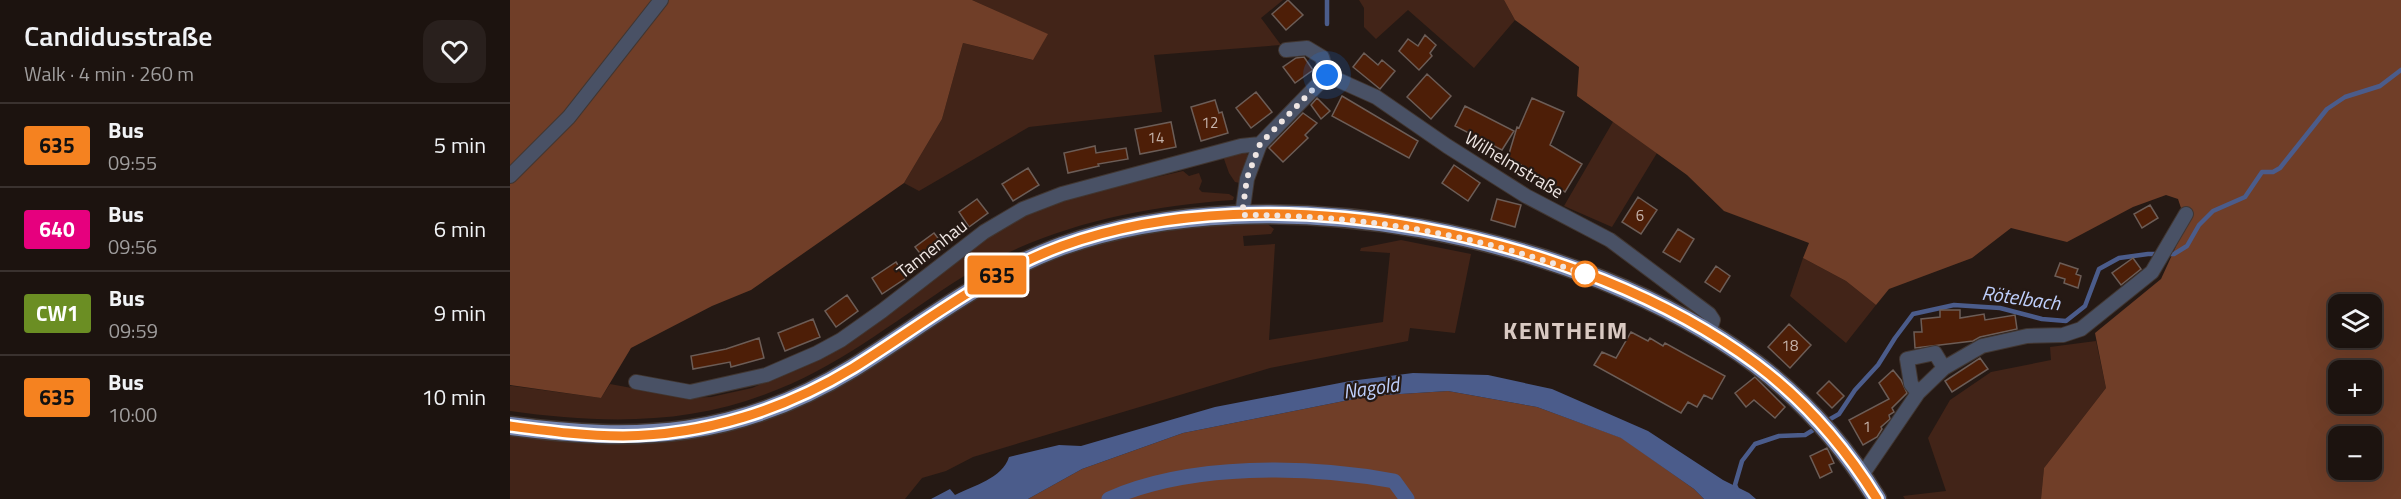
<!DOCTYPE html>
<meta charset="utf-8">
<style>
:root{--surface:#1c130f;--page:#29201d;--text:#f1f3f6;--muted:#a09e9e;--line:#3a322f}
body{margin:0;font-family:"Titillium Web",sans-serif;background:var(--page);color:var(--text);height:100vh;display:flex;flex-direction:column;font-size:22px;white-space:nowrap}
*{box-sizing:border-box;margin:0}
p{font-size:20px;color:var(--muted)}
.icon{flex:none;width:33px;height:33px;fill:none;stroke:currentColor;stroke-width:2;stroke-linecap:round;stroke-linejoin:round}
.map{position:relative;flex:1;overflow:hidden}
.drawer{display:flex;flex-direction:column;background:var(--surface);width:510px}
.drawer>*{flex:none}
.badge{padding:0 12px;border-radius:4px;font-size:21px;line-height:39px}
.tools{position:absolute;left:1818px;top:294px;display:grid;gap:12px}
.tools a{display:grid;place-items:center;width:54px;height:54px;border-radius:12px;background:var(--surface);box-shadow:0 6px 24px #0002,0 0 0 2px var(--line);font-size:30px}
.you{position:absolute;width:30px;height:30px;margin:-15px;border:4px solid #fff;border-radius:50%;background:#1a73e8;box-shadow:0 0 0 9px #1a73e833}
.map>.badge{position:absolute;translate:-50% -50%;box-shadow:0 0 0 3px #fff}
.round{display:grid;place-items:center;flex:none;width:63px;height:63px;border-radius:18px;background:var(--page)}
.head{display:flex;align-items:center;justify-content:space-between;height:102px;padding:0 24px}
h1{font-size:28px;font-weight:600;line-height:45px}
ul{padding:0;list-style:none}
li{display:flex;align-items:center;gap:18px;height:84px;padding:0 24px;border-top:2px solid var(--line)}
li div{flex:1}
li b{display:block;font-size:22px}
li em{font-style:normal}
li .badge{min-width:66px;font-weight:700;text-align:center}
main{display:flex;flex:1;min-height:0}
.map>svg:first-child{display:block}
.green{fill:#422418}
.forest{fill:#703e28;fill-rule:evenodd}
.water{fill:#4b5c8b}
.lines{fill:none;stroke-linecap:round;stroke-linejoin:round}
.stream{stroke:#4b5c8b;stroke-width:4.5}
.canal{stroke:#4b5c8b;stroke-width:15}
.building{fill:#4d1e07;stroke:#6c5d57;stroke-width:1.5}
.minor-casing{stroke:#413631;stroke-width:16}
.major-casing{stroke:#413631;stroke-width:21}
.minor{stroke:#495165;stroke-width:14}
.major{stroke:#7585af;stroke-width:18}
.line-casing{stroke:#fff;stroke-width:14}
.line{stroke:#f58220;stroke-width:9}
.walk{stroke:#efe6e3;stroke-width:6;stroke-dasharray:0 10.8}
.stop-dot{fill:#fff;stroke:#f58220;stroke-width:3}
.labels{text-anchor:middle;stroke-width:4.5;stroke-linejoin:round;paint-order:stroke}
.number-label{font-size:15px;fill:#c6b4ac}
.street-label{font-size:18px;fill:#efe6e3;stroke:#251914}
.water-label{font-size:20px;font-style:italic;fill:#bfd0fd;stroke:#251914}
.district-label{font-size:24px;font-weight:bold;letter-spacing:1.5px;fill:#d9c9c2;stroke:#251914}
</style>
<main>
<section class="drawer">
<div class="head"><div><h1>Candidusstraße</h1><p>Walk · 4 min · 260 m</p></div><a class="round"><svg class="icon" aria-label="heart" viewBox="0 0 24 24"><path d="M12 20l-8-8c-3-5 5-10 8-4 3-6 11-1 8 4z"/></svg></a></div>
<ul>
<li><span class="badge" style="background:#f58220;color:#111">635</span><div><b>Bus</b><p>09:55</p></div><em>5 min</em></li>
<li><span class="badge" style="background:#e6007e;color:#fff">640</span><div><b>Bus</b><p>09:56</p></div><em>6 min</em></li>
<li><span class="badge" style="background:#6b8e23;color:#fff">CW1</span><div><b>Bus</b><p>09:59</p></div><em>9 min</em></li>
<li><span class="badge" style="background:#f58220;color:#111">635</span><div><b>Bus</b><p>10:00</p></div><em>10 min</em></li>
</ul>
</section>
<div class="map">
<svg width="1891" height="499" viewBox="0 0 1891 499">
<rect width="100%" height="100%" fill="#251914"/>
<path class="green" d="M462,0H773L751,18L771,45L644,55L652,112L519,127L409,191L394,183L432,119L453,43L522,60L537,34Z
M849,0H994L1005,20L964,68L898,10L866,39L854,27V8Z
M1104,120L1147,153L1102,227L1054,206Z
M735,151L739,157L730,183L725,182L719,173L714,159L717,155Z
M673,171L679,176L689,173L692,181L689,189L692,192L719,194L724,197L723,200C623,207 529,228 443,283C382,323 325,369 256,394C173,426 86,423 0,411V386H3L91,398L100,384L176,398L201,397L242,388L312,358L357,329L488,230L521,211L552,199Z
M755,222L764,229L761,234L733,236L734,246L765,244L759,340L873,322L880,253L850,251L851,248L891,240L961,254L945,333L900,328L898,341L760,368L463,457L436,471L412,478L395,499H0V433L97,443L152,441L225,428L409,332L516,269L568,249L659,228Z
M1293,258L1336,281L1366,305L1336,343L1280,296Z
M1586,341L1596,388L1534,468L1531,499H1395L1393,496L1436,491L1418,438L1440,400L1481,372L1541,360L1540,347Z"/>
<path class="forest" d="M0,0H462L538,34L523,60L453,43L432,119L394,183L241,290L202,306L121,348L91,398L0,385Z
M994,0H1891V499H1531L1534,468L1596,388L1585,333L1651,279L1678,220L1672,211L1668,199L1656,195L1623,207L1557,242L1501,228L1462,258L1379,289L1366,305L1336,281L1293,258L1299,243L1214,211L1177,175L1067,96L1069,67L1005,20ZM1828,304H1862V338H1828ZM1828,370H1862V404H1828ZM1828,436H1862V470H1828Z
M938,391L1027,407L1112,438L1184,489L1194,499H518L572,469L673,433L859,396Z"/>
<path class="water" d="M903,373L978,375L1042,389L1138,431L1213,480L1239,493L1246,499H1194L1184,489L1111,438L1027,407L938,391L859,396L673,433L572,469L518,499H421L440,489L445,495C464,485 492,479 499,457L549,445L571,446L705,407L840,381Z"/>
<g class="lines">
<path class="stream" d="M817,0V24
M1315,422L1329,414L1345,390L1368,365L1385,338L1403,314L1444,305L1490,308L1532,319L1556,321L1575,306L1589,269L1609,258L1638,254H1664L1677,246L1689,225L1703,211L1735,197L1752,172H1763L1770,168L1817,109L1835,97L1870,86L1891,70
M1228,492L1225,485L1232,461L1245,444L1269,436L1295,435L1308,427"/>
<path class="canal" d="M599,499C680,463 798,465 884,481L897,499"/>
</g>
<path class="building" d="M778,0L793,15L776,30L762,14Z
M915,35L926,45L920,53L922,56L909,70L889,51L898,39L908,46Z
M854,53L868,65L872,60L885,71L870,89L843,67Z
M794,57L803,70L785,83L773,67L786,58Z
M917,74L941,96L921,119L897,97Z
M746,92L762,112L741,128L726,108Z
M832,96L908,141L899,158L822,116Z
M807,98L820,111L811,119L801,105Z
M1022,98L1054,112L1040,145L1072,164L1055,192L998,157L1007,127L1009,128Z
M705,100L709,113L712,112L718,133L691,141L681,107Z
M955,106L1004,131L992,150L945,126Z
M793,113L807,123L795,135L798,138L773,162L759,148Z
M661,122L666,147L630,154L625,129Z
M585,146L586,153L616,148L618,159L588,164L589,166L558,173L554,153Z
M944,165L970,183L958,201L932,183Z
M518,168L529,185L503,201L492,184Z
M1128,197L1147,210L1131,234L1112,222Z
M467,199L478,213L459,227L449,212Z
M987,199L1011,205L1005,227L981,220Z
M1640,205L1648,218L1632,228L1624,214Z
M1168,229L1184,239L1170,262L1153,252Z
M424,233L435,247L416,261L405,247Z
M1623,258L1631,269L1611,285L1602,273Z
M386,262L396,278L372,294L362,278Z
M1550,263L1568,269L1566,274L1571,276L1568,288L1554,283L1555,279L1545,276Z
M1206,266L1220,276L1210,292L1195,282Z
M337,295L348,311L326,327L315,311Z
M1430,310H1450V318L1474,314L1475,320L1505,315L1507,329L1470,337L1463,341L1405,348L1404,332H1412L1411,319L1430,317Z
M303,319L310,337L275,351L268,333Z
M1279,324L1301,345L1280,368L1258,347Z
M1121,332L1138,341L1140,338L1153,346L1155,343L1215,376L1202,399L1194,395L1187,407L1178,402L1171,413L1084,365L1092,352L1106,358Z
M249,338L254,358L221,367L220,362L183,369L181,356L216,349Z
M1470,358L1478,369L1442,392L1435,381Z
M1383,370L1391,380L1397,393L1382,408L1384,412L1379,415L1380,419L1371,427L1372,429L1367,437L1353,445L1339,420L1379,399L1369,383Z
M1245,377L1275,407L1265,418L1244,400L1236,407L1225,393Z
M1319,381L1334,396L1322,408L1307,393Z
M1317,448L1324,463L1319,465L1322,472L1310,478L1300,456Z"/>
<g class="lines">
<g class="minor-casing">
<path id="minor" d="M776,50L797,48L812,57L817,75L866,97L937,146L1016,196L1100,240L1199,314L1203,320L1199,333
M0,176L59,117L151,0
M732,215L737,179L750,144L817,75
M126,382L180,392L256,375L307,353L331,340L372,311L474,232L513,209L552,194L731,146L750,144
M1408,393L1401,384L1397,359L1425,353L1434,368
M1352,475L1408,393L1434,368L1472,346L1517,336L1553,335L1571,329L1642,272L1676,214"/>
</g>
<g class="major-casing">
<path id="major" d="M0,426C130,443 228,438 343,368C412,325 475,274 552,246C760,172 1071,234 1246,364C1295,401 1335,447 1367,499"/>
</g>
<use href="#minor" class="minor"/>
<use href="#major" class="major"/>
</g>
<g class="lines">
<g class="line-casing">
<path id="line" d="M0,426C38,431 75,436 113,436C195,435 274,410 343,368C412,325 475,274 552,246C759,171 1072,234 1246,364C1295,401 1335,447 1367,499"/>
</g>
<use href="#line" class="line"/>
<path class="walk" d="M817,75L750,144L737,178L732,215C855,215 969,234 1084,278L1075,274"/>
</g>
<circle class="stop-dot" cx="1075" cy="274" r="12"/>
<g class="labels">
<g class="number-label">
<text x="700" y="128">12</text>
<text x="646" y="143">14</text>
<text x="1130" y="221">6</text>
<text x="1280" y="351">18</text>
<text x="1357" y="432">1</text>
</g>
<g class="street-label">
<text transform="translate(1004 165) rotate(31)" y="6">Wilhelmstraße</text>
<text transform="translate(422 249) rotate(-38)" y="6">Tannenhau</text>
</g>
<g class="water-label">
<text transform="translate(1511 298) rotate(8)" y="7">Rötelbach</text>
<text transform="translate(861 388) rotate(-8)" y="7">Nagold</text>
</g>
<g class="district-label">
<text x="1056" y="339">KENTHEIM</text>
</g>
</g>
</svg>
<div class="tools">
<a><svg class="icon" aria-label="layers" viewBox="0 0 24 24"><path d="M12 4l9 5-9 5-9-5zM3 14l9 5 9-5"/></svg></a>
<a>+</a>
<a>−</a>
</div>
<div class="you" style="left:817px;top:75px"></div>
<b class="badge" style="left:487px;top:275px;background:#f58220;color:#111">635</b>
</div>
</main>
